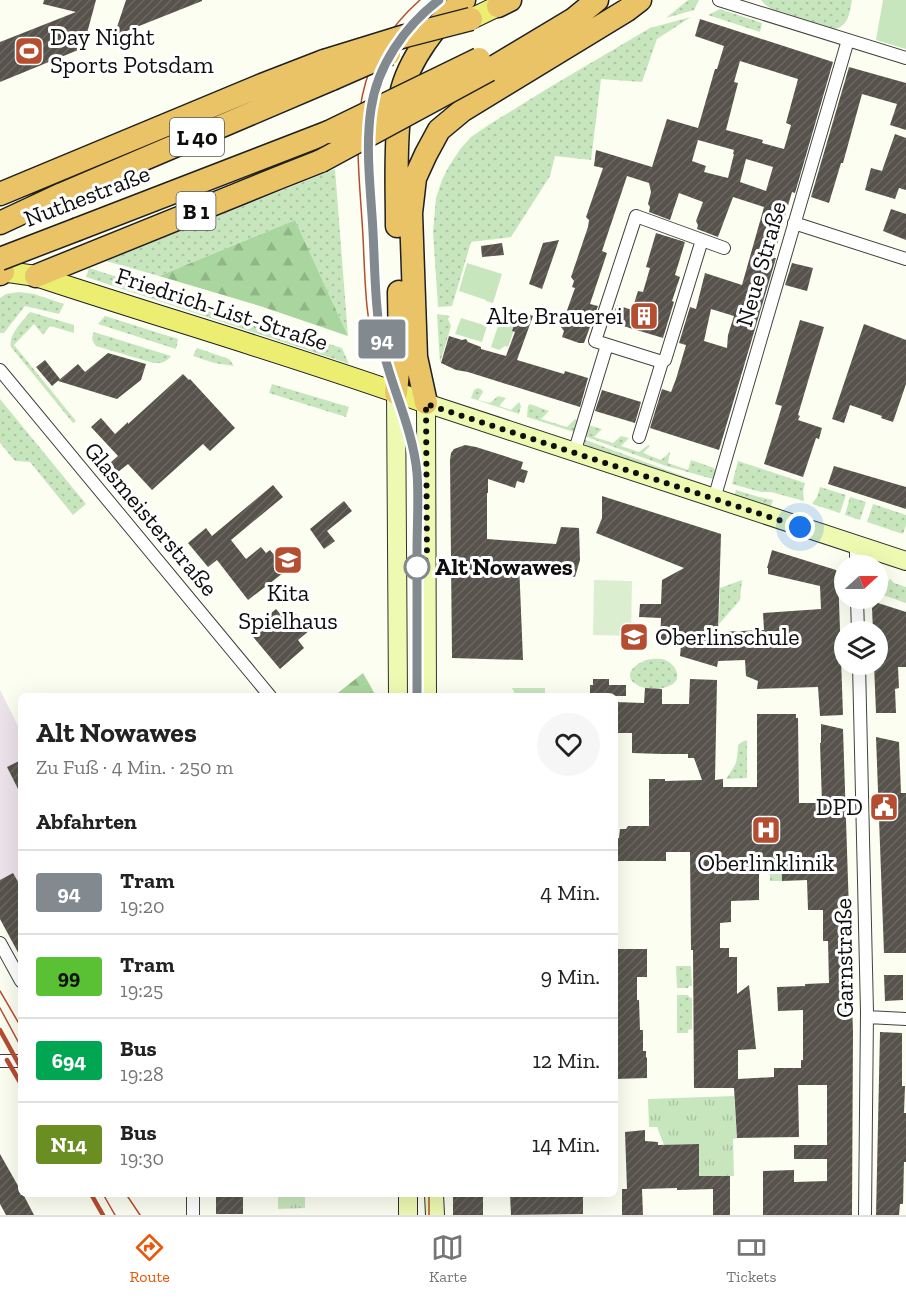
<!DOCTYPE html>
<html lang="de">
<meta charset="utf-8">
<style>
:root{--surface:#fff;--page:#f6f6f6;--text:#222;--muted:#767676;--line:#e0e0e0;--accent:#ea580c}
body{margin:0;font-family:"Zilla Slab",serif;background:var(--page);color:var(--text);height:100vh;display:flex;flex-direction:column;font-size:22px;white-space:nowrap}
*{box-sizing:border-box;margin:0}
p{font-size:20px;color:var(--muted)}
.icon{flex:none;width:33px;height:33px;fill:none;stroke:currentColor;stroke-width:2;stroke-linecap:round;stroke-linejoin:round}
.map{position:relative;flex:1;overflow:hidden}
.panel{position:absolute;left:18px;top:693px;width:600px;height:504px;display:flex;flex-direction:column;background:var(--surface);border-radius:9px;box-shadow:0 6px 24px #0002}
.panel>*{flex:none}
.badge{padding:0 12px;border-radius:4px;font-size:21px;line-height:39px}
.needle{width:39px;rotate:69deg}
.tools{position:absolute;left:834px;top:555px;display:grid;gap:12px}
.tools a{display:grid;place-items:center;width:54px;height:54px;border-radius:50%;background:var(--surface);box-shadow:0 6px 24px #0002;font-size:30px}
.you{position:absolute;width:30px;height:30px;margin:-15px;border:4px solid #fff;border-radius:50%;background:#1a73e8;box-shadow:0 0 0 9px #1a73e833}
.map>.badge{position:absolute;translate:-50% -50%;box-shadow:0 0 0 3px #fff}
h2{padding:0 18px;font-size:22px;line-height:54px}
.round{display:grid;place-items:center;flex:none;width:63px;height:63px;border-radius:32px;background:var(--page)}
.headline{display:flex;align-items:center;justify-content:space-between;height:102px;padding:0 18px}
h1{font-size:28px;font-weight:700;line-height:45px}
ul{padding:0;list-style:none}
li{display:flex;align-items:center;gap:18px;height:84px;padding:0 18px;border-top:2px solid var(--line)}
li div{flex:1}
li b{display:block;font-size:22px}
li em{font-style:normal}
li .badge{min-width:66px;font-weight:700;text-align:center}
.dock{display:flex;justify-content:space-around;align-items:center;height:84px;border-top:2px solid var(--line);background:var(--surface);font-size:16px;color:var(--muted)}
.dock a{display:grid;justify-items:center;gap:3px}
.dock .current{color:var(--accent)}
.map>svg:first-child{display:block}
.industrial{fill:#ede4eb}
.grass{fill:url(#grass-dots)}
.forest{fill:url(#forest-firs)}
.park{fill:url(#park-tufts)}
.garden{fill:#c8e6be}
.pitch{fill:#dbeecf}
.building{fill:url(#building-hatch);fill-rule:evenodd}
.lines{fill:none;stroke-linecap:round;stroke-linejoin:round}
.street-casing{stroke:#424242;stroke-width:14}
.secondary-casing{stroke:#313131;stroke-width:20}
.primary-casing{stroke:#202020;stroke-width:22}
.highway-casing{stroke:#202020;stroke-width:25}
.street{stroke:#fff;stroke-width:12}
.secondary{stroke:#eef9b2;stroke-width:18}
.primary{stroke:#ecee72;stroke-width:20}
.highway{stroke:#e9c365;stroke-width:22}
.tram{stroke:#b54d31;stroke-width:1.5}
.rail{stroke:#b54d31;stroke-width:4.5}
.highway-bridge-casing{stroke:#202020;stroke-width:25;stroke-linecap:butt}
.highway-bridge{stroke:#e9c365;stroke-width:22}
.line-casing{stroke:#fff;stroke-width:14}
.line{stroke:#838a8f;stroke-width:9}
.walk{stroke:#0f0f0f;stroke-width:6;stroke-dasharray:0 10.8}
.stop-dot{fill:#fff;stroke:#838a8f;stroke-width:3}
.labels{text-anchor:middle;stroke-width:6;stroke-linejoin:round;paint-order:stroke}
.shield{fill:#fff;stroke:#575757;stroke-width:1.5}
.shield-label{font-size:22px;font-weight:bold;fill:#0f0f0f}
.poi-label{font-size:24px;fill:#0f0f0f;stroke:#fff;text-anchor:start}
.street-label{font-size:24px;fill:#0f0f0f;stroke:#fff}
.stop-label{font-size:24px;font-weight:bold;fill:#0f0f0f;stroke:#fff;text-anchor:start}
</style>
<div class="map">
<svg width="906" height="1215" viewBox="0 0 906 1215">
<defs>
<pattern id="grass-dots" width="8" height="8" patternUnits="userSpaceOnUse" patternTransform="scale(1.5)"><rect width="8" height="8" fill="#c8e6be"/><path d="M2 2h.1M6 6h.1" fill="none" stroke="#abc4a2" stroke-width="1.8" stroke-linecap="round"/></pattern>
<pattern id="forest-firs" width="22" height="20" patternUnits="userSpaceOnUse" patternTransform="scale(1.5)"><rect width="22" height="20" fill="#a9d69e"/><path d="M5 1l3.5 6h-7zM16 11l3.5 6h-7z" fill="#90b687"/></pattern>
<pattern id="park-tufts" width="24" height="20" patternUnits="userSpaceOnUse" patternTransform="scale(1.5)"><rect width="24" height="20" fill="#c8e6be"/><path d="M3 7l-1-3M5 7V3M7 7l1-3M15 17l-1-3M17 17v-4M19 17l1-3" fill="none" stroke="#abc4a2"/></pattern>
<pattern id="building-hatch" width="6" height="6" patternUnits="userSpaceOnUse" patternTransform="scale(1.5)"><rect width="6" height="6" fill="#57534c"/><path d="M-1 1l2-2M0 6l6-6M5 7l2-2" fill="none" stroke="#6a6761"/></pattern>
</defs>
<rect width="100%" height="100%" fill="#fdfef2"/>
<path class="industrial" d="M0,690L21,732V954L0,916Z"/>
<path class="grass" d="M688,0H699L694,10L666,18Z
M761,0H852C849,15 849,27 831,30C810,23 774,17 761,0Z
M720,9L762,23L760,32L708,15Z
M691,17L657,39L642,82L601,79L591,160L555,156L550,176L511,237L471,242L452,306L438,307L433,232L436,198L442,180L449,166L461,148L471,137L490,124L550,87L650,28Z
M335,169L348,336L295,220L159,276L106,261Z
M89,268L342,348L349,364L86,277Z
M19,292L34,294L64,304L59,314L25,306L4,333H0V298L6,294Z
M30,312L74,325V333L50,326L43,335L34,324L14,345L76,421L73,423L11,347C8,335 22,322 30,312Z
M437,314L450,316L448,319L451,326L440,363Z
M105,316L178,339L176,349L98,324Z
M94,332L171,356C166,363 161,363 153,363L96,346C92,341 91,338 94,332Z
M197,348L229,359L234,366L214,363L193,356Z
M272,384L349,407L346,417L269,393Z
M478,388L482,390L483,392L478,400L490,403L498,396L506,398L499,406L511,410L519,402L521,406L519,414L471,398L474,390Z
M0,399L86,504L73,515L30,462L15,461L0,443Z
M530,404L549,411L541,419L567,427L575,419L577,420L574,432L527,417L528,406Z
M588,425L602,429L594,437L613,443L621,436L629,438L621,446L639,452L648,445L650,446L643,453L661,460L670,452L668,463L688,470L691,460L714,468C716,472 716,475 713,479L666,466L584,436Z
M583,439L707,485H698L584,444Z
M738,461L805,483L803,491L804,501L771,492H761L732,484Z
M820,487L846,495L840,513L812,504L817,497Z
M736,490L759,497L773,500L770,509L734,497Z
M850,497L866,502L860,520L845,515Z
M873,504L906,515V525L903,534L867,522Z
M890,579L894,583L906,587V603L880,594Z
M742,580L740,600L719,624L720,588Z
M646,660C652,659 660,658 665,660C676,664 683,679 671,685C648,698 607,677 646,660Z
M747,740V778L726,779C736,763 737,766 738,745L742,742Z
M787,860L781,871L782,881H770L769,861Z
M676,966H691L692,986H689L688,988H677Z
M677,995H688L689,997L692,998V1029L688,1030V1033H677Z"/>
<path class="forest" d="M295,220L348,336L260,306L159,276Z
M363,673L376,696H334Z"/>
<path class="park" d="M512,688H545V696H516Z
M734,1096L737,1138L733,1139L734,1176H699V1144L664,1145L657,1127H649L648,1099Z
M278,1194H305V1208L278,1209Z"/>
<path class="garden" d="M883,0H906V49L876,40Z
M467,263L502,274L493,303L486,301V300L459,291Z
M502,314L518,319L508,347L505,346L499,350L491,347L498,326L502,327L504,321L500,319Z
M461,318L487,326L482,342L455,334Z"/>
<path class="pitch" d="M594,580L632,581L631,636L593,635Z"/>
<path class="building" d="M44,0H96L83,48L0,82V42L76,12L43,4Z
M126,0H202V1L114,36Z
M700,19L833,62L795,193L792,192L780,233L774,258H776L719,450L650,428L662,389L671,392L676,379L686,345L679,343L690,307L696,309L705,273L742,285L764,207L733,197L718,237L697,229L698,225L696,221L703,202L679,193L670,220L649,212L650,207L648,204L651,192L649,183L627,176L602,251L607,253L590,304L598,306L584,343H579L562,337L564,331L561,327L575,288L572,287L574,281L571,277L588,227L589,220L586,217L603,168L594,166L596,150L652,167L667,119L698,128L715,69H717L724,46L695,36ZM740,61L798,79L786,123L791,125L784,149L762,143L763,140L726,130L738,83L734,82ZM698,140L734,150L733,154H734L728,178L704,172L706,166L692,161ZM746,159L773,167L766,191L740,182ZM711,309L734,316L728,335L727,348L704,341Z
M849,67L906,83V130L890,125L897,104L862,94L843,163H841L829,203L811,197Z
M895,134L906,138V190L899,188L895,199L865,190L871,168L882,171Z
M891,209L906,214V240L883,231Z
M656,233L685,242L675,275L680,277L672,301L674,302L663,338L610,322L617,305L632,310L638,291L643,292L650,268L646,267Z
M559,240L542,289L529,284L543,243Z
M502,243L504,255L482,257L481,246Z
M792,263L813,268L807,291L785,285Z
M519,311L533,316L517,360L564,374L565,371L588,378L580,407L468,372L456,370L441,363L449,336L462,340L466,339L468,342L481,347V349L506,356L515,332L512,331Z
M800,320L824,327L798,415L800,416L798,420L822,428L819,439L816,438L803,477L764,464L782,406L775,404Z
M864,324L906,340V384L893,422L881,418L882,416L850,405L844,423L832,419Z
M108,353L146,364L141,380L117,399L58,381L78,364L85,372Z
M45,360L60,379L52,386L36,367Z
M183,374L189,380L190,379L235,428L210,451L203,444L152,490L128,464L118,472L110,463L118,456L91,427L101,418L115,434L128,422V424Z
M602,390L641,402L635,423L595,411Z
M465,445L476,447L523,462L521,469L528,471L524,483L517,481L515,488L488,479V493H487V539L556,544L561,527L579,528L580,560L575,577L519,563L523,660L452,658L450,460L451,453L454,449Z
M834,466L906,487V509L828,484Z
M273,485L283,497L231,540L246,559L261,547L266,553L270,550L287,570L248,600L217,560L208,567L188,543L206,528L212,536Z
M602,496L721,534L718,632L764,630L763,613L821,609L820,586L768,574V568H767L772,550L836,570L838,573L843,715L820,716L818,687L757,689L758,681L746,676L745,660L718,661L717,667L680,656L681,645H660L661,618L639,617L640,604H661L662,580L684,568L596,533L602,518Z
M344,501L352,511L327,531L335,541L324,549L310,529Z
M878,603L906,612V667H898L899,688L895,689L896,713H876L874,664H878V632H873L872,608Z
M276,609L284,618L293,611L310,630L298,640L304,648L280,669L249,632Z
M593,679H609V685H626V696H590V685H593Z
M690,679L717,680L715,780L723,779V787H757V714H796V718H798L799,803H822L820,743H821V724L843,729L853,1032L852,1215H763V1171L794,1170V1182L827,1181V1159H794V1145H827V1085H798L799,1137L737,1138L734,1088H694L693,950H691L690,852H666V861H615V838H619L620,829H626L628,826H649V779H665V781L702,780L694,758H688V754H662L632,753V733H615V702L644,703L645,688L662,689V704H689ZM759,861H781L782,881L807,880L808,910H823V941H828L829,983L805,984V986L777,987L778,1011L803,1010V1060H801V1068H774V1077L738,1079V1050L756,1049L749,985L737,994V957H729V948H720V923L731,922V901L759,900Z
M876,737L899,742L901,793H906V953H884Z
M21,760V795L7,767Z
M13,873L21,887V958L0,919V880Z
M615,949H647V977H637V1000H639L640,1030H643V1051H646V1057L647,1058V1078L615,1079Z
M884,975H903V1000L885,1001Z
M880,1032L902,1033V1086H905L904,1113H906V1162H904L903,1204H900L899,1215H876Z
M645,1130V1141L658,1142V1145L699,1144V1176H730V1215H713V1189L677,1190V1188L642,1189L643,1215H622V1189H627L625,1132Z
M0,1154L21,1191V1194H23L34,1215H6L0,1204Z
M216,1194H243V1214H216Z
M453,1194H483V1215H453Z
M583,1194V1214L511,1215L510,1195Z"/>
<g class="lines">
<g class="street-casing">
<path id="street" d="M719,0L906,58
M794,223L906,259
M662,362L595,341L636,216L724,248
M0,370L270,696
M639,437L662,362L665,360L702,240
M574,453L607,345
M714,499L848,40
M856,545V566
M857,598L858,632
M859,664L867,1012L865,1215
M0,943L21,981
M867,1017L906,1019
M0,1061H21
M193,1194V1215"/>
</g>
<g class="secondary-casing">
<path id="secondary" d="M396,393L398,696
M427,696L426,403L906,561
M408,1194V1215
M434,1194L435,1215"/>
</g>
<g class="primary-casing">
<path id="primary" d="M471,19L498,6
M0,271L36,276C166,319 298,357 426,403"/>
</g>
<g class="highway-casing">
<path id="highway" d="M498,6L510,0
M489,70L574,19L597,0
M0,194L262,85L324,61
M0,223L62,194L332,79
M397,226C397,190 395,153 399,117C400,109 400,101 401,94C408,61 438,20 464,0
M78,229L329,132
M0,274L3,272
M36,276L278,178L321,161
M396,393L400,350L399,292
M426,403L416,357L411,213L415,178L426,154L439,130L463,110L627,10L640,0"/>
</g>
<use href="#street" class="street"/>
<use href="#secondary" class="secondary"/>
<use href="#primary" class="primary"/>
<use href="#highway" class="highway"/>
<path class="tram" d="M376,355C365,318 365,276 363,237C358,144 341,70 420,0
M417,696V472L409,432L383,349L376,300L369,146L371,110L375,91L389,58L410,26L430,7L439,0
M0,991L21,1027
M0,1008L21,1047
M103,1194L115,1215
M126,1194L140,1215
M429,1215V1194"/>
<path class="rail" d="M0,1030L21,1068
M7,1060L21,1084
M91,1194L103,1215"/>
<g class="highway-bridge-casing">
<path id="highway-bridge" d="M324,61L405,36L471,19
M332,79L389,54
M329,132L479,59
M321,161L489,70
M0,259L78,229"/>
</g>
<use href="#highway-bridge" class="highway-bridge"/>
</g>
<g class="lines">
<g class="line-casing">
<path id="line" d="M417,696C417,647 417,599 417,550C417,525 419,498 417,473C413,430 393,391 383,350C375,312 375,271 373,232C371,192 365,149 371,109C377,66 405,26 439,0"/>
</g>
<use href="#line" class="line"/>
<path class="walk" d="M417,567L427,559L426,404L800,527"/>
</g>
<defs>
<g id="stadium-square" transform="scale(1.5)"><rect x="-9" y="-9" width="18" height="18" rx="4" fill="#b54d31" stroke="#fff"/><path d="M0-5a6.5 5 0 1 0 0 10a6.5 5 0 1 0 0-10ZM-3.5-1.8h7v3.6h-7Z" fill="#fff"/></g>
<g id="building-square" transform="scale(1.5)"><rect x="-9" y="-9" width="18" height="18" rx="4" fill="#b54d31" stroke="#fff"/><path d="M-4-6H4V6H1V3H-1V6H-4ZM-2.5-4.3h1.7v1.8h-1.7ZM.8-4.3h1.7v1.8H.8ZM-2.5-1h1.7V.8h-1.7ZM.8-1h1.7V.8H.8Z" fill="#fff"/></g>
<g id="school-square" transform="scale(1.5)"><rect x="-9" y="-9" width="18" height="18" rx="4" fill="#b54d31" stroke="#fff"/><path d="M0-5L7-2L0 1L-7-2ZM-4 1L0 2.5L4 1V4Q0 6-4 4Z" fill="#fff"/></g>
<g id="civic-square" transform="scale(1.5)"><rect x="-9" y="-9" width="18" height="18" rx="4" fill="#b54d31" stroke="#fff"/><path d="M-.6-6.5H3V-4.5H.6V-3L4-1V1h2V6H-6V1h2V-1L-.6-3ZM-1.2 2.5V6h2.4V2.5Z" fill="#fff"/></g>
<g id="hospital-square" transform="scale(1.5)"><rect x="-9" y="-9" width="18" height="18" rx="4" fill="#b54d31" stroke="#fff"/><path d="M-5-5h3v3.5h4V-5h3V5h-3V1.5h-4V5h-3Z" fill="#fff"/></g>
</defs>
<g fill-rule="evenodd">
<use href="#stadium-square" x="29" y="51"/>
<use href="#building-square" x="644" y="316"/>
<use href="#school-square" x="288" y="560"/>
<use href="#school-square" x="634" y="637"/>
<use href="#civic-square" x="884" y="807"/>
<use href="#hospital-square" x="766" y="830"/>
</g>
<circle class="stop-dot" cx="417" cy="567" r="12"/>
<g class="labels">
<g class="shield">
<rect x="170" y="118" width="54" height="38" rx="4.5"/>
<rect x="176.5" y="192" width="39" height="38" rx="4.5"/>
</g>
<g class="shield-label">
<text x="197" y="145">L 40</text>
<text x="196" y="219">B 1</text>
</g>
<g class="poi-label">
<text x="50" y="45">Day Night<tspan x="50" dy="28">Sports Potsdam</tspan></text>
<text x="623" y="324" text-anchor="end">Alte Brauerei</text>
<text x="288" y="601" text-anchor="middle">Kita<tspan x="288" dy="28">Spielhaus</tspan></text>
<text x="655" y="645">Oberlinschule</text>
<text x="863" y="815" text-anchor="end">DPD</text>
<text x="766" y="871" text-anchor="middle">Oberlinklinik</text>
</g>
<g class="street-label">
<text transform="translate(87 196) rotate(-21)" y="8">Nuthestraße</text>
<text transform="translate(761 264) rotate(-74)" y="8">Neue Straße</text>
<text transform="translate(222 309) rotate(18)" y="8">Friedrich-List-Straße</text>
<text transform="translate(151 519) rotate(50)" y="8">Glasmeisterstraße</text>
<text transform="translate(844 958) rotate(-91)" y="8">Garnstraße</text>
</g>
<g class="stop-label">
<text x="435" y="575">Alt Nowawes</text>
</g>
</g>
</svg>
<div class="tools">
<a><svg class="needle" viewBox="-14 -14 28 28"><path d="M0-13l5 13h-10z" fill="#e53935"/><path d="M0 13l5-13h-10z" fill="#767676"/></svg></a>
<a><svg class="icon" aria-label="layers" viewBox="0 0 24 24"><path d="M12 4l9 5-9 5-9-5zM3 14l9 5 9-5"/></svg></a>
</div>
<div class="you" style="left:800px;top:527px"></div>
<b class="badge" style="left:382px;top:339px;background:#838a8f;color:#fff">94</b>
<section class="panel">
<div class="headline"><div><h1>Alt Nowawes</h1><p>Zu Fuß · 4 Min. · 250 m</p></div><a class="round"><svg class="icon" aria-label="heart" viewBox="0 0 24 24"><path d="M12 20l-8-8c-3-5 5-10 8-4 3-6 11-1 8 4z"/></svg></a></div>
<h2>Abfahrten</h2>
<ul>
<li><span class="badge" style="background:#838a8f;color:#fff">94</span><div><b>Tram</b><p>19:20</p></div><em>4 Min.</em></li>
<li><span class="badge" style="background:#59c133;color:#111">99</span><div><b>Tram</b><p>19:25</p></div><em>9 Min.</em></li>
<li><span class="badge" style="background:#00a651;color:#fff">694</span><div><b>Bus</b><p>19:28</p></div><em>12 Min.</em></li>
<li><span class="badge" style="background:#6b8e23;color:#fff">N14</span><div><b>Bus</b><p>19:30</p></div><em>14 Min.</em></li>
</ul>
</section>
</div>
<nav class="dock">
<a class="current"><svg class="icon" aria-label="directions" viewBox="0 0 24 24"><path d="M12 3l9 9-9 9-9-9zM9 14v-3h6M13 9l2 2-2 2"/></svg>Route</a>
<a><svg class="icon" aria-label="map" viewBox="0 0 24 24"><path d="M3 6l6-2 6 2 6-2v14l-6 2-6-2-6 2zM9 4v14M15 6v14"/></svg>Karte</a>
<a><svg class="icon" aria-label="tickets" viewBox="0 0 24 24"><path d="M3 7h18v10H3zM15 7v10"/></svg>Tickets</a>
</nav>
